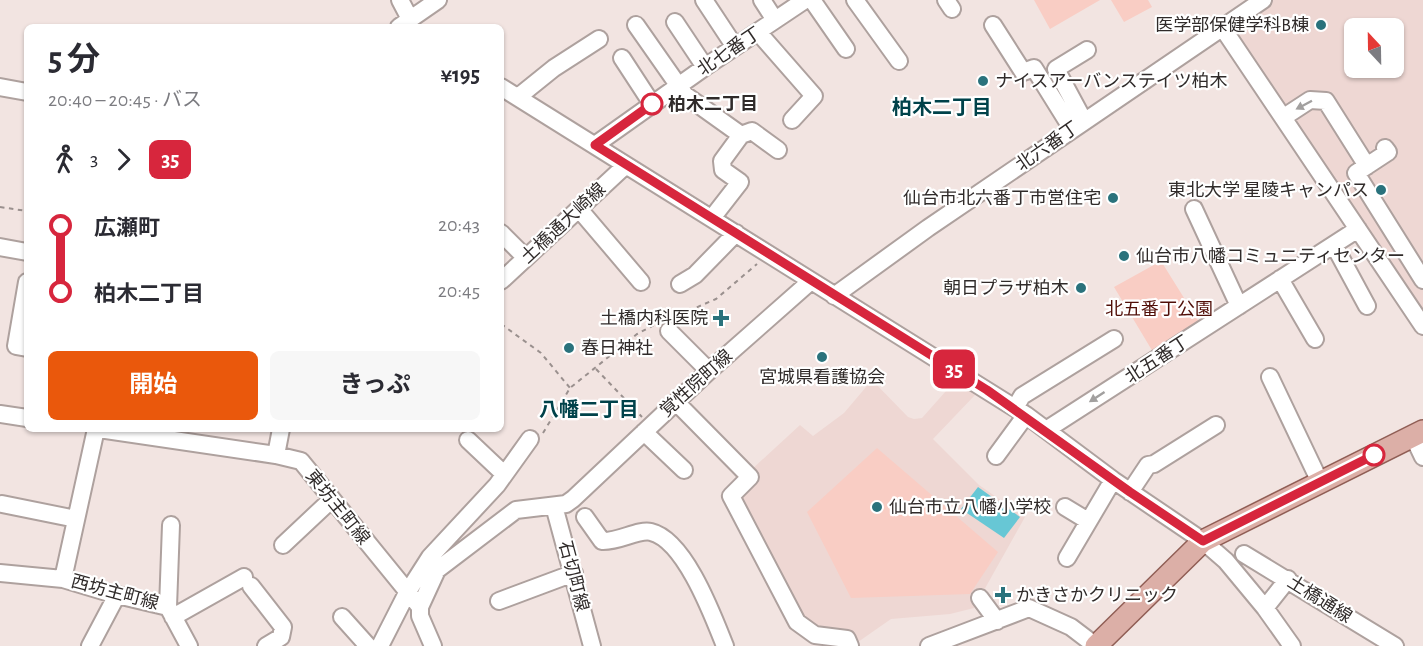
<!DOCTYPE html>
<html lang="ja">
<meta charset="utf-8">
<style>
:root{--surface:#fff;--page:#f7f7f7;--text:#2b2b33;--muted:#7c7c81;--accent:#ea580c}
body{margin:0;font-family:"Alegreya Sans","Noto Sans JP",sans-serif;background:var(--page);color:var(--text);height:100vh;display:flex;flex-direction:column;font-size:22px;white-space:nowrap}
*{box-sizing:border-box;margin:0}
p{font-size:20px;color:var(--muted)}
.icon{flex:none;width:33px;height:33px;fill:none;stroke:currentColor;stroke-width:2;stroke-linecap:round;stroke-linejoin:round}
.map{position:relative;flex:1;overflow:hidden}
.drawer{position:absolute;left:24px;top:24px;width:480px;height:408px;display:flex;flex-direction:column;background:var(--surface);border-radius:9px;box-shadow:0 2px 4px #0004}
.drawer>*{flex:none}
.badge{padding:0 12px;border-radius:9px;font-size:21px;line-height:39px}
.needle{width:39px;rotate:338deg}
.fabs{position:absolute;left:1344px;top:18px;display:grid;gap:12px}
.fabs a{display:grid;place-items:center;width:60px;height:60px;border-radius:9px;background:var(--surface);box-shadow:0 2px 4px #0004;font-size:30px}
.map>.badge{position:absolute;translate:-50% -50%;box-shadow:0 0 0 3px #fff}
.legs{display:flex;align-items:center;gap:9px;height:66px;padding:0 24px;font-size:20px}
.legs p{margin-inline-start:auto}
.summary{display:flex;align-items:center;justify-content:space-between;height:102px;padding:0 24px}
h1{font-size:33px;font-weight:700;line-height:45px}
.action{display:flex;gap:12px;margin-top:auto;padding:12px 24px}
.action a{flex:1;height:69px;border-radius:9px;background:var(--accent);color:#fff;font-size:24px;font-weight:700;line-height:69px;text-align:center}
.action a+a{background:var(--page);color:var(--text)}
ul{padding:0 24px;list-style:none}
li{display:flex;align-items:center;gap:21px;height:66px;font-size:22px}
li i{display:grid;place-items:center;width:9px;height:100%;margin:0 8px;background:currentColor}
li i::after{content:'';width:15px;height:15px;margin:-8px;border:4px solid;border-radius:50%;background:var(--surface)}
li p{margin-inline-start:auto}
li:first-child i{background:linear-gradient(#0000 50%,currentColor 0)}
li:last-child i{background:linear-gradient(currentColor 50%,#0000 0)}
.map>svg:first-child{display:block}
.built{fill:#eed7d3;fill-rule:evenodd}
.green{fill:#f9cdc4}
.water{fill:#67c7d5}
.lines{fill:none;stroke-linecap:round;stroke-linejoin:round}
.minor-casing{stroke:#aea19e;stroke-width:20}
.major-casing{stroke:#905e55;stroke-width:24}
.path{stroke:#9a908e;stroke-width:2;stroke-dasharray:4.5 4.5;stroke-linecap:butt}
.minor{stroke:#fff;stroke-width:16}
.major{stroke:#dcafa7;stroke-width:21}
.oneway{fill:#a2a09f}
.line-1-casing{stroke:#fff;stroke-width:14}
.line-1{stroke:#d7263d;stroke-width:9}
.poi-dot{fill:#2a727c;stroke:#fff;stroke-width:2}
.stop-1-dot{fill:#fff;stroke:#d7263d;stroke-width:3}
.labels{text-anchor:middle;stroke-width:4.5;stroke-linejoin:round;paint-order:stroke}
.poi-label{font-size:18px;fill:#302b2a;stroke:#fff;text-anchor:end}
.street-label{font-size:18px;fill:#302b2a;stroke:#fff}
.stop-label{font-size:18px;font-weight:bold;fill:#302b2a;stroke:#fff;text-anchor:start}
.park-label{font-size:18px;fill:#500e07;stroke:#fff}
.neighbourhood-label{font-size:20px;font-weight:bold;fill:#00424a;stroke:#fff}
</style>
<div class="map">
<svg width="1423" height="646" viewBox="0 0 1423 646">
<rect width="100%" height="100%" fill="#f2e4e1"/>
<path class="built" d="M1273,0H1423V313L1230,29ZM1354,28H1394V68H1354Z
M872,380L908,417L914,419L922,418L954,382L975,395L933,439L979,485L1025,517L974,608L950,614L891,619L858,642H852L800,620L737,498L758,479L750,471L800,425L813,436L844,413Z"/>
<path class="green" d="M1034,0H1100L1050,29Z
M1111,0H1148L1152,7L1124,22Z
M1161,261L1199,322L1153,352L1114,287Z
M877,448L998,552L970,594L851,598L807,512Z"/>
<path class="water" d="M978,487L1020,517L1004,538L961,509Z"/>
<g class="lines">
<g class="minor-casing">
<path id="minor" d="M400,0L410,19
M704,0L735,47
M762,0L775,20
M812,0L846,49
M855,0L899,61
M946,0L952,9
M675,22L705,67
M636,25L685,95L741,135L722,161L723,170L740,182L712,218
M993,25L1023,72L1034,68L1072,129
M399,27L438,0
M1222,27L1423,326
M758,32L814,96L792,120
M622,58L652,104
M0,87L27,92
M501,87L1026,415L1113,480L1203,541L1226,561L1265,608L1292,646
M518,97L554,68L599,39
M1284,117L1310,100L1326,101L1367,166
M1084,121L1056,69L1087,50
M741,135L752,131L778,150
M595,145L705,67L805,0
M1385,148L1388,152L1356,173L1423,280
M579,209L641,282
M1194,209L1239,306
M501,233L526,258
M1334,245L1367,306
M0,247L27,252
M1280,279L1315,339
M501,281L626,165
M27,282L16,346L27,348
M680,284L695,275L736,233
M834,296L928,228L1263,0
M669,331L709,371
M1270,377L1320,482
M676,402L750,477L731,496L797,622L815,635L847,639L850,646
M1015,408L1022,396L1114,339
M0,414L27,418
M99,429L276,455
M281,429L276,455L301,461L420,607V616L433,646
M1046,430L1358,229
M644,432L684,470
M1413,436L1423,457
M468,440L504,474
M996,456L1026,415
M1130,492L1148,465L1154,464L1216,425
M2,504L76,519
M554,506L592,646
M1065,507L1088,521
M585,517L602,541C619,542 638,529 651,532C685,540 713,616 725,646
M283,545L332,499
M1244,554L1395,646
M1067,558L1113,480
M0,573L63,579L113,594L168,607L189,646
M63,579L96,429
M251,586L283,627L281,637L266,646
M980,598L997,621
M499,601L574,573
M168,607L171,525
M420,607L437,570L516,510L566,504L573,499L709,371L811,281
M1265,608L1288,579
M173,617L244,577
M342,617L368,646
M90,646L117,595
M380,646L407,593L430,557L497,485L530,439
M929,646L1029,608L1071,627L1096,646"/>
</g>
<g class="major-casing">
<path id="major" d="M1096,646L1203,541L1423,431"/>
</g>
<path class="path" d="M0,207L27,211
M672,318L716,299L757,264
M501,324L541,353L570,388
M596,369L642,417
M543,433L570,388L637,334L658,323"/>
<use href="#minor" class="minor"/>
<use href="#major" class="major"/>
</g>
<defs><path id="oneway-solid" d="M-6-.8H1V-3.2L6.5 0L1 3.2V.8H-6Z" transform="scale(1.5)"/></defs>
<g class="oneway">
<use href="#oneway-solid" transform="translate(1304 105) rotate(152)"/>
<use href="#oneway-solid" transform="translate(1097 397) rotate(147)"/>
</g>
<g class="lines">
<g class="line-1-casing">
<path id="line-1" d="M652,104L595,145L987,390L1130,492L1203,541L1374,455"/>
</g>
<use href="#line-1" class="line-1"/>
</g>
<g class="poi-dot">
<circle cx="1321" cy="25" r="6"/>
<circle cx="983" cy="81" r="6"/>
<circle cx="1381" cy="190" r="6"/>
<circle cx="1113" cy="198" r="6"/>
<circle cx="1124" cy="256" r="6"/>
<circle cx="1081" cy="288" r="6"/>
<path d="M718 309h6v6h6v6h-6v6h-6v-6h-6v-6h6z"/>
<circle cx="569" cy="348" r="6"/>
<circle cx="822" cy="357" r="6"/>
<circle cx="877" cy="507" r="6"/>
<path d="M1000 586h6v6h6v6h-6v6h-6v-6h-6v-6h6z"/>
</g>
<g class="stop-1-dot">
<circle cx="652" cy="104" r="10"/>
<circle cx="1374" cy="455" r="10"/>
</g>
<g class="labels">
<g class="poi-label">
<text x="1309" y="31">医学部保健学科B棟</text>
<text x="995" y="87" text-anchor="start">ナイスアーバンステイツ柏木</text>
<text x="1369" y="196">東北大学 星陵キャンパス</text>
<text x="1101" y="204">仙台市北六番丁市営住宅</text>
<text x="1136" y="262" text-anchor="start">仙台市八幡コミュニティセンター</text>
<text x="1069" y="294">朝日プラザ柏木</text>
<text x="708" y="324">土橋内科医院</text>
<text x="581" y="354" text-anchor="start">春日神社</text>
<text x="822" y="383" text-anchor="middle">宮城県看護協会</text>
<text x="889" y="513" text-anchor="start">仙台市立八幡小学校</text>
<text x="1016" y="601" text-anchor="start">かきさかクリニック</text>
</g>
<g class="street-label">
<text transform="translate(729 51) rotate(-34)" y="6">北七番丁</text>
<text transform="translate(1047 146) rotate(-35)" y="6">北六番丁</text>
<text transform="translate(563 223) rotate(-43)" y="6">土橋通大崎線</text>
<text transform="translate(1157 359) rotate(-33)" y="6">北五番丁</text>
<text transform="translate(696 383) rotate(-42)" y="6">覚性院町線</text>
<text transform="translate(338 507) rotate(51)" y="6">東坊主町線</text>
<text transform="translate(574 576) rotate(75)" y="6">石切町線</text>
<text transform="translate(115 592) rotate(15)" y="6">西坊主町線</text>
<text transform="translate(1320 599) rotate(32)" y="6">土橋通線</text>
</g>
<g class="stop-label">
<text x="668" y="110">柏木二丁目</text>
</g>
<g class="park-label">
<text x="1159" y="315">北五番丁公園</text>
</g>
<g class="neighbourhood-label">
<text x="942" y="114">柏木二丁目</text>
<text x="589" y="416">八幡二丁目</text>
</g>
</g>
</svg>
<div class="fabs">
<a><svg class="needle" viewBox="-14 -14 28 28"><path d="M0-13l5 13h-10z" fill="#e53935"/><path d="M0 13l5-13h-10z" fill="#7c7c81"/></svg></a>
</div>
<b class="badge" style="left:954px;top:369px;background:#d7263d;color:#fff">35</b>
<section class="drawer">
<div class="summary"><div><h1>5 分</h1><p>20:40 – 20:45 · バス</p></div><b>¥195</b></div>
<div class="legs"><svg class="icon" aria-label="walk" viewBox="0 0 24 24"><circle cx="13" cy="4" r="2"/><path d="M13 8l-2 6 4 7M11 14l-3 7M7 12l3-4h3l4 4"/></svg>3<svg class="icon" aria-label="forward" viewBox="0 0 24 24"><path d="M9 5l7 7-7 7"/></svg><b class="badge" style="background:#d7263d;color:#fff">35</b></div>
<ul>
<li><i style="color:#d7263d"></i><b>広瀬町</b><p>20:43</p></li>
<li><i style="color:#d7263d"></i><b>柏木二丁目</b><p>20:45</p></li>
</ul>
<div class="action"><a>開始</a><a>きっぷ</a></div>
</section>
</div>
